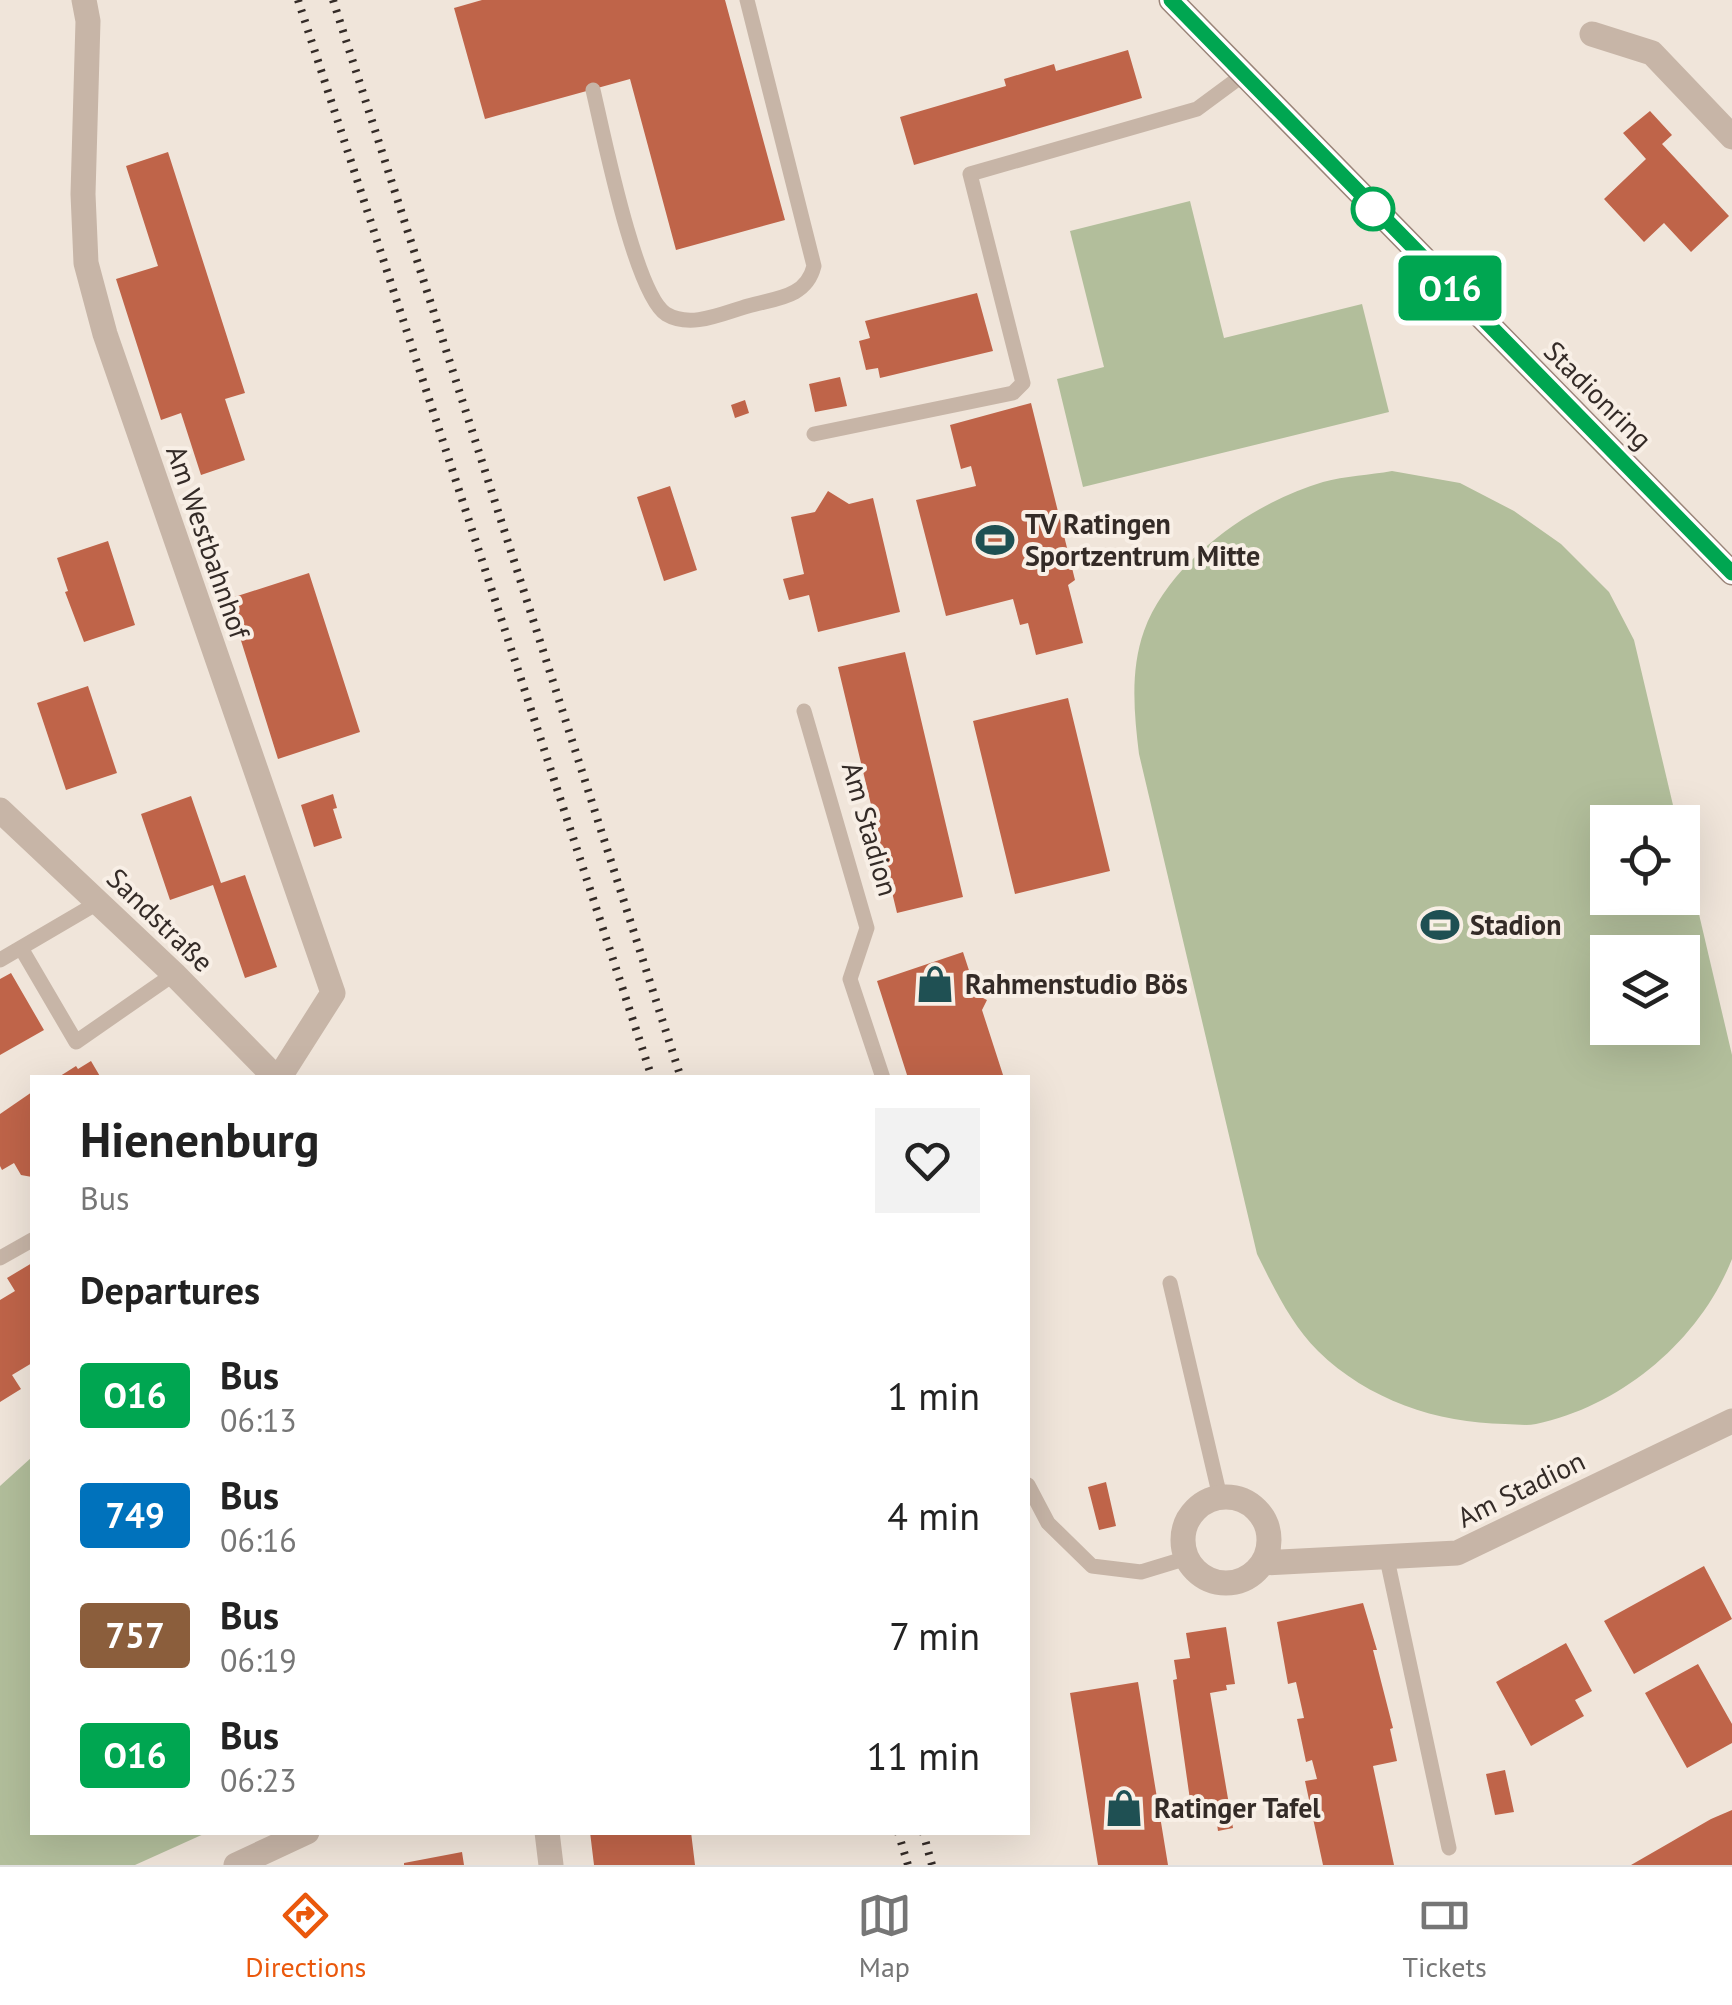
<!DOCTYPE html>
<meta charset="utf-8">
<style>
:root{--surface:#fff;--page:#f2f2f2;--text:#222;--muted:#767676;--line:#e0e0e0;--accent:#ea580c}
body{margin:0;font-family:"PT Sans",sans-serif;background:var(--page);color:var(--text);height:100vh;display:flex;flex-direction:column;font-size:38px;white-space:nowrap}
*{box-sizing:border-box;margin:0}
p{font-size:32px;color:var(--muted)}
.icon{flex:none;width:55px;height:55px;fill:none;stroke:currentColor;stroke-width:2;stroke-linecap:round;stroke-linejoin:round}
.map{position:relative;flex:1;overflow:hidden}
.side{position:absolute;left:30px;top:1075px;width:1000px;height:760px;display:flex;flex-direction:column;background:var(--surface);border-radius:0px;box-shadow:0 10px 40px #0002}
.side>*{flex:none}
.badge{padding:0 20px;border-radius:8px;font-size:35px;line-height:65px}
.tools{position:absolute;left:1590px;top:805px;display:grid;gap:20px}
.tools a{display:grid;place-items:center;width:110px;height:110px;border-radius:0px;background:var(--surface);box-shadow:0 10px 40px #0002;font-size:50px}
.map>.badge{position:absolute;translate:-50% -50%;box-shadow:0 0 0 5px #fff}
h2{padding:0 50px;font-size:38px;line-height:90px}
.round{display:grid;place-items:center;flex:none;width:105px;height:105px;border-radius:0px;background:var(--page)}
.headline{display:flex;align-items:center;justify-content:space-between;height:170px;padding:0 50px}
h1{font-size:48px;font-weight:600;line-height:75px}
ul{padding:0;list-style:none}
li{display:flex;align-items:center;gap:30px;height:120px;padding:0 50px}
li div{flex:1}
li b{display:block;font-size:38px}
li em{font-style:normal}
li .badge{min-width:110px;font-weight:700;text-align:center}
.tab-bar{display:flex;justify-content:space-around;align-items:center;height:140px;border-top:2px solid var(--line);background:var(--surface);font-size:28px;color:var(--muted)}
.tab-bar a{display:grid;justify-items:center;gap:5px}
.tab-bar .on{color:var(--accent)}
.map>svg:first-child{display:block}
.green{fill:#b2be9b;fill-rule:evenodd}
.building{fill:#bf6449}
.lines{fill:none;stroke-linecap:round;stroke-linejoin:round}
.service{stroke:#c7b5a7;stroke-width:15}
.minor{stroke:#c7b5a7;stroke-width:25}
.secondary{stroke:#9a8478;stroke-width:25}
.rail{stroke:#342b27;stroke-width:8;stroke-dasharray:2.5 8;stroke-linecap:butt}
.line-casing{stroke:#fff;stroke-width:22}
.line{stroke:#00a651;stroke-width:15}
.stop-dot{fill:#fff;stroke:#00a651;stroke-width:5}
.labels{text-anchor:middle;stroke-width:8;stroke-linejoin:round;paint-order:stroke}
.street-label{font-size:28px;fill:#342b27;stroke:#f8efe6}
.poi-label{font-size:28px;font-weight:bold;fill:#342b27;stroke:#f8efe6;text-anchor:start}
</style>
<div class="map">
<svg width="1732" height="1865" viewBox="0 0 1732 1865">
<rect width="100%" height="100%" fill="#f0e5da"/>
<path class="green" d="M1190,201L1224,338L1362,304L1389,412L1083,487L1057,379L1104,367L1070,231Z
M1392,471L1460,483L1514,511L1561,544L1609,592L1634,640L1677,822H1608V898H1682L1683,846L1732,1055V1259C1700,1340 1622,1406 1536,1424C1526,1426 1515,1424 1505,1424C1437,1423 1368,1400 1318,1351C1291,1324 1274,1288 1257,1254L1139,754C1134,713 1130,670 1144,631C1170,560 1254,502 1323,482C1345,476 1370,475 1392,471ZM1608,952H1682V1028H1608Z
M32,1457V1832L206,1833L135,1865H0V1486Z"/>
<path class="building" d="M482,0H725L785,220L676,250L630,79L485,119L454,8Z
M1128,50L1142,98L914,165L900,117L1006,86L1004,79L1054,64L1056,71Z
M1650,111L1672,135L1662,144L1729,216L1691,252L1664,223L1644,242L1604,199L1646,159L1623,133Z
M168,152L245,393L225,399L245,460L201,475L181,413L161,420L116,279L158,266L126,166Z
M977,293L993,351L880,378L878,368L866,370L859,341L870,338L865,321Z
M840,377L847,406L815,412L809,384Z
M745,400L749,413L735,418L731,405Z
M1031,403L1075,580L1068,585L1083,643L1036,655L1028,623L1020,625L1013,599L946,616L916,500L976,486L971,466L961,469L950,425Z
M670,486L697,570L664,581L637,497Z
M828,491L849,504L873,498L900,612L818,632L809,595L789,600L783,579L804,574L791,517L815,512Z
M108,541L135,625L84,642L65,592L68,591L57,558Z
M309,573L360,732L278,759L228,599Z
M905,652L963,897L897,913L838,667Z
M88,686L117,773L66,790L37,703Z
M1068,698L1110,871L1015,894L973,721Z
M333,794L337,808L333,809L342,838L314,847L301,805Z
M191,796L221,883L245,875L277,967L245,978L213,885L170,900L141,814Z
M963,952L977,995L987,1000L982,1010L1004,1078H908L877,981Z
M11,973L44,1030L0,1055V979Z
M91,1061L101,1078H57L76,1066L78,1069Z
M32,1092V1177L21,1175L14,1163L2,1170L0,1166V1114Z
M32,1263V1363L12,1375L21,1389L0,1402V1300L15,1291L7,1278Z
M1106,1482L1116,1526L1099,1530L1088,1487Z
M1704,1566L1732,1619L1634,1674L1604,1621Z
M1363,1603L1377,1650H1373L1393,1728L1390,1729L1397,1761L1373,1766L1394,1865H1323L1305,1781L1317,1779L1312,1760L1306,1762L1297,1719L1304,1718L1296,1682L1288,1684L1277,1622Z
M1226,1627L1235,1684L1226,1685L1227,1690L1210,1693L1233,1828L1218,1831L1216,1817L1193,1821L1173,1680L1177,1679L1174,1660L1190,1658L1186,1633Z
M1566,1643L1592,1691L1575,1700L1584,1716L1531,1746L1496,1682Z
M1698,1664L1732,1724V1743L1687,1768L1645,1693Z
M1138,1682L1168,1865H1098L1070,1693Z
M1505,1770L1514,1812L1495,1815L1486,1774Z
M1732,1810V1865H1631L1711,1819Z
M590,1832H691L695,1865H594Z
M462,1852L464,1865H404V1863Z"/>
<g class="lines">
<path class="service" d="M593,90C603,132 635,294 666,314C691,329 723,313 748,306C776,298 806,298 814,266L747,0
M814,434L1013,393L1023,383L970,174L1197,109L1243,75
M804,711L867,928L850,979L883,1078
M21,948L76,1042L174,974
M0,960L99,902
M0,1258L32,1240
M1170,1283L1220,1497
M1028,1485L1048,1523L1092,1566L1141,1572L1187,1558
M1387,1559L1449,1848"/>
<path class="minor" d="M84,0L88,21L83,194L86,263L105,334L333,993L279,1078
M1592,34L1652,53L1732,137
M0,810L174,974L276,1078
M1183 1540a43 43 0 1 1 86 0a43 43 0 1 1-86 0Z
M1263,1563L1457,1553L1732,1421
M547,1832L551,1865
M236,1865L307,1832"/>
<path class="secondary" d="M1171,0L1732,573"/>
<path class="rail" d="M298,0L652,1078
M333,0L681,1078
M898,1832L908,1865
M923,1832L932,1865"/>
</g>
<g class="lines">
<g class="line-casing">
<path id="line" d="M1171,0L1732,573"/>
</g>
<use href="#line" class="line"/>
</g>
<defs>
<g id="stadium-bare" transform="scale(3)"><path d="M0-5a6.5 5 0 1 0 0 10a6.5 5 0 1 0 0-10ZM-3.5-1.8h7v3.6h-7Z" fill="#1f5053" stroke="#f8efe6" stroke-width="2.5" paint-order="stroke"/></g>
<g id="shop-bare" transform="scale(3)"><path d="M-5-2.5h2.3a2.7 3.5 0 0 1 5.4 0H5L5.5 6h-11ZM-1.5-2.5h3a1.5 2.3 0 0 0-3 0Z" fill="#1f5053" stroke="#f8efe6" stroke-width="2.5" paint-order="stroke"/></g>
</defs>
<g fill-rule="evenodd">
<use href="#stadium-bare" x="995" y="540"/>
<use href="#stadium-bare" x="1440" y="925"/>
<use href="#shop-bare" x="935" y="984"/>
<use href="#shop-bare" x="1124" y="1808"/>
</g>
<circle class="stop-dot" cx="1373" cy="209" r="20"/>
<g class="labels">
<g class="street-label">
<text transform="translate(1598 395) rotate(45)" y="10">Stadionring</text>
<text transform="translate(208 542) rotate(71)" y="10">Am Westbahnhof</text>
<text transform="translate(870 829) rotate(74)" y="10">Am Stadion</text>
<text transform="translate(160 920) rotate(44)" y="10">Sandstraße</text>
<text transform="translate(1521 1489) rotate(-26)" y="10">Am Stadion</text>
</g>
<g class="poi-label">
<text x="1025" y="534">TV Ratingen<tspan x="1025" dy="32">Sportzentrum Mitte</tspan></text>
<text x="1470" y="935">Stadion</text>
<text x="965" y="994">Rahmenstudio Bös</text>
<text x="1154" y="1818">Ratinger Tafel</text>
</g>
</g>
</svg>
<div class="tools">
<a><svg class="icon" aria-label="locate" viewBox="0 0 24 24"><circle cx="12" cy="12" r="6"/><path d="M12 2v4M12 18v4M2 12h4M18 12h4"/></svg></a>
<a><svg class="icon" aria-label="layers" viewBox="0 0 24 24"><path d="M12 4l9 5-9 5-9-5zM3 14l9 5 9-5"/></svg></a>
</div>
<b class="badge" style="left:1450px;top:288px;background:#00a651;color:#fff">O16</b>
<section class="side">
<div class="headline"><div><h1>Hienenburg</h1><p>Bus</p></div><a class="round"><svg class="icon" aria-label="heart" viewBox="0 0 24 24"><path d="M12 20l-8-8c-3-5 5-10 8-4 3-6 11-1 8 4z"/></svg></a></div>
<h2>Departures</h2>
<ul>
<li><span class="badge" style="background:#00a651;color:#fff">O16</span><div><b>Bus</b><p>06:13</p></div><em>1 min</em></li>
<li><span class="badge" style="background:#0072bc;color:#fff">749</span><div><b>Bus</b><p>06:16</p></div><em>4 min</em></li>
<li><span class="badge" style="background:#8b5e3c;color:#fff">757</span><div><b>Bus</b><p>06:19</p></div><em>7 min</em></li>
<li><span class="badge" style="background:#00a651;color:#fff">O16</span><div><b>Bus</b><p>06:23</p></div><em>11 min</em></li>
</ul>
</section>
</div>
<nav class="tab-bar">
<a class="on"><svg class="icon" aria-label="directions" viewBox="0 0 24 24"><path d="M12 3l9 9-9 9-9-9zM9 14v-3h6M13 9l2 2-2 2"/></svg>Directions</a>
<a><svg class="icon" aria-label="map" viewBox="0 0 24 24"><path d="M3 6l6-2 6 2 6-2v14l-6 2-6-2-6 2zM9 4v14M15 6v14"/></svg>Map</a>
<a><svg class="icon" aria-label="tickets" viewBox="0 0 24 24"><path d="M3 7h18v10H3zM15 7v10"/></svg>Tickets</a>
</nav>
